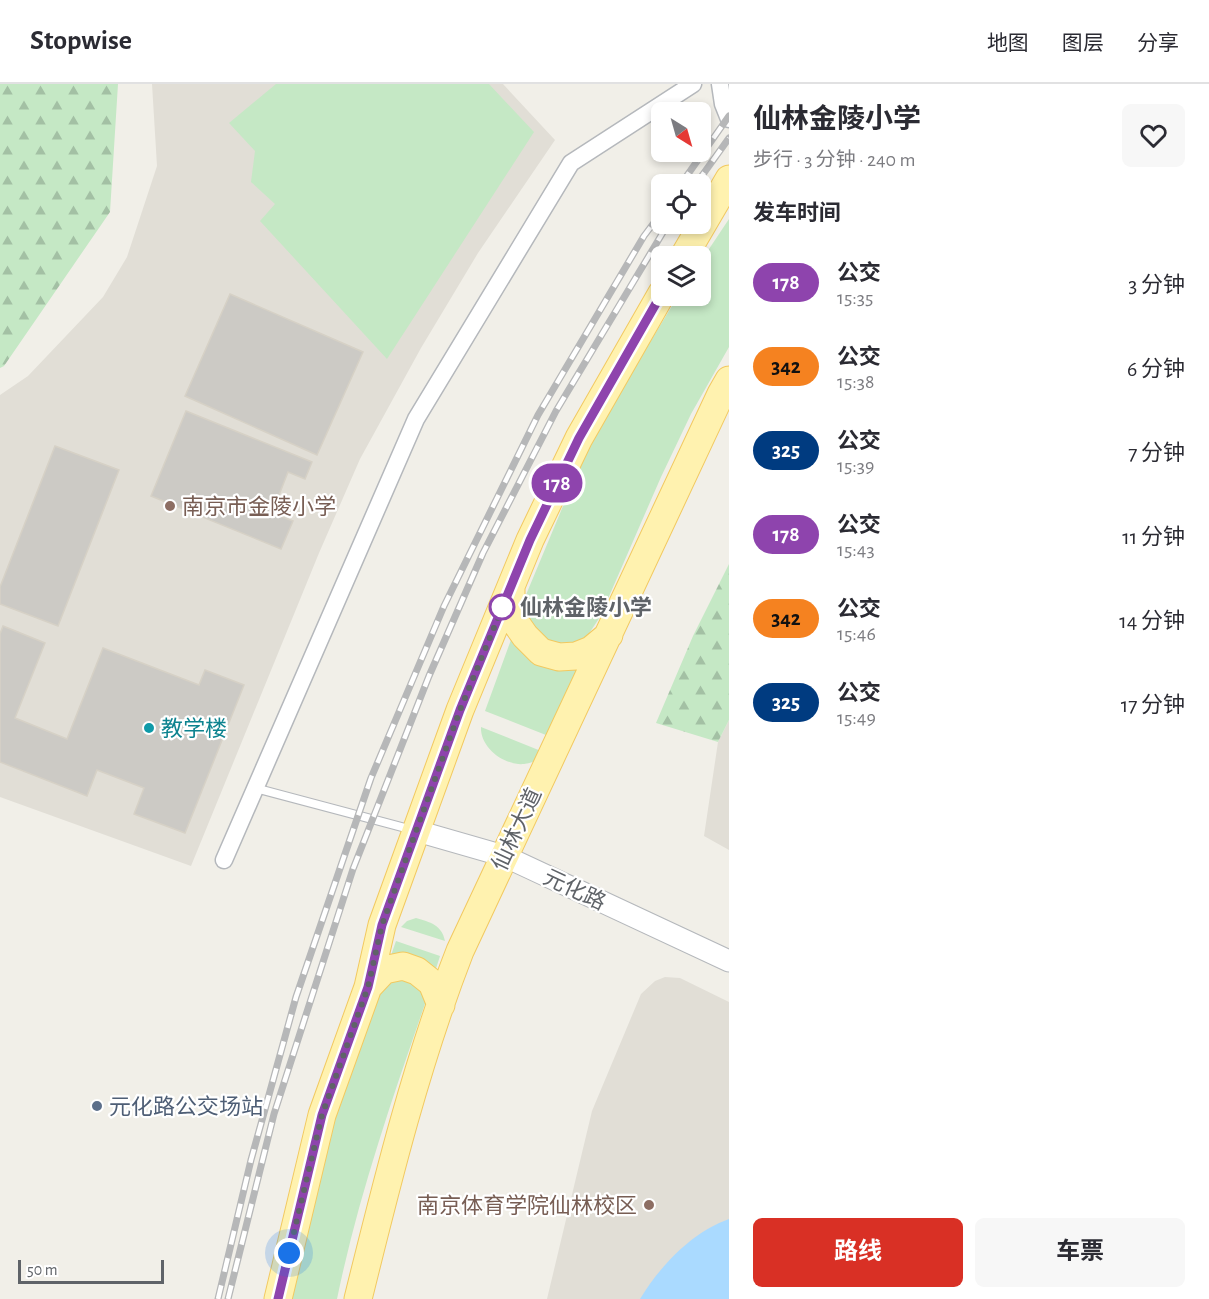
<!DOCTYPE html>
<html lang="zh">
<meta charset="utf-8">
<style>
:root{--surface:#fff;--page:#f7f7f7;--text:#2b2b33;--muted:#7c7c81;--line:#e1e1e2;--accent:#d93025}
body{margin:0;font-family:"Alegreya Sans","Noto Sans SC",sans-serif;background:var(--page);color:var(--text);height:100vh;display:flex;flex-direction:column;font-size:22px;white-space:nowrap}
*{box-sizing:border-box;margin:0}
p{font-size:20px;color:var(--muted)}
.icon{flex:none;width:33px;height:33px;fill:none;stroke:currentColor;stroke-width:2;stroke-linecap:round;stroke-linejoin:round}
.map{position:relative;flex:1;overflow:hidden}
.drawer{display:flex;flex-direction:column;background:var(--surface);width:480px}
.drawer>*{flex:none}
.badge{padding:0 12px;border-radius:20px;font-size:21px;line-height:39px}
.needle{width:39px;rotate:143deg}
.tools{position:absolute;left:651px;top:18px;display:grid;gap:12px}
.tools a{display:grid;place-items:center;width:60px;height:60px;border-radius:9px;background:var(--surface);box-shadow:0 3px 9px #0003;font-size:30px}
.scale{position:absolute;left:18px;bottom:15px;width:146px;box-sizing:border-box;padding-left:6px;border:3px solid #5f6368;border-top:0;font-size:16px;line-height:21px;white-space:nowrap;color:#5f6368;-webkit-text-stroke:4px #fff;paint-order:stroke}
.you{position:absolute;width:30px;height:30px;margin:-15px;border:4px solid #fff;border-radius:50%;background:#1a73e8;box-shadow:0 0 0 9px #1a73e833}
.map>.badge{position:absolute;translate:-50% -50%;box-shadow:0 0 0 3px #fff}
h2{padding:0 24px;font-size:22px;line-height:54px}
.round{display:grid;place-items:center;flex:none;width:63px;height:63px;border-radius:9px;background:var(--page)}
.summary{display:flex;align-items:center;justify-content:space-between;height:102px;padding:0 24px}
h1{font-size:28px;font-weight:700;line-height:45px}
.button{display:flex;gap:12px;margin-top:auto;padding:12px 24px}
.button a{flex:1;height:69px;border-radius:9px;background:var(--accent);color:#fff;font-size:24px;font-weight:700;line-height:69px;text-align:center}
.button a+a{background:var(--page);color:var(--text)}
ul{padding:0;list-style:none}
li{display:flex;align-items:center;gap:18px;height:84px;padding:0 24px}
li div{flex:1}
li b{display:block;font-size:22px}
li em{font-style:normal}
li .badge{min-width:66px;font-weight:700;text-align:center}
header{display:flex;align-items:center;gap:36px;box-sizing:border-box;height:84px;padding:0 30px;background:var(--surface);border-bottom:2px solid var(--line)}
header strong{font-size:28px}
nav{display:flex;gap:33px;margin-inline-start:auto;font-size:21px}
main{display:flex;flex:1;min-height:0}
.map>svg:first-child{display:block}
.education{fill:#e1ded6}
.grass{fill:#c5e8c5}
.forest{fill:url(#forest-firs)}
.water{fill:#aadaff}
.building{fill:#cccac5;stroke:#d6d1c6;stroke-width:1.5}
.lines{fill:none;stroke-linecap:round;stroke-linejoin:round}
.service-casing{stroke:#b5b8bc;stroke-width:10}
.minor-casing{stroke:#b5b8bc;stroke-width:19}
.tertiary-casing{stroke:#b5b8bc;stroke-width:23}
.primary-casing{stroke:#f2c960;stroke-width:29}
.service{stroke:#fff;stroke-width:8}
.minor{stroke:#fff;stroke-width:16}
.tertiary{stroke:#fff;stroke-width:21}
.primary{stroke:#fff2af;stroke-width:27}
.rail-casing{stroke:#b6b7b8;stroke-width:7}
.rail{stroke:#fff;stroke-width:4.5;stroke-dasharray:14;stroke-linecap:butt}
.line-casing{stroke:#fff;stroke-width:14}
.line{stroke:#8e44ad;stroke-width:9}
.walk{stroke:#5f6368;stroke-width:6;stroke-dasharray:0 10.8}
.education-dot{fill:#8d6e63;stroke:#fff;stroke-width:2}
.stop-dot{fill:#fff;stroke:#8e44ad;stroke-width:3}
.culture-dot{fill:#0f9aa8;stroke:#fff;stroke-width:2}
.service-dot{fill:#5c6f8a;stroke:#fff;stroke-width:2}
.labels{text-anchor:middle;stroke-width:4.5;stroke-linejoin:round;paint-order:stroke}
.education-label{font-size:22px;fill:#785e54;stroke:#fff;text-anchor:start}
.stop-label{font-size:22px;font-weight:bold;fill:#5f6368;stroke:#fff;text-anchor:start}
.culture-label{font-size:22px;fill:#0d838f;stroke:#fff;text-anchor:start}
.street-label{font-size:22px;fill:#5f6368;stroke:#fff}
.service-label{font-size:22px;fill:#4e5e75;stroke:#fff;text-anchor:start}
</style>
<header>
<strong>Stopwise</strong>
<nav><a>地图</a><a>图层</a><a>分享</a></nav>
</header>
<main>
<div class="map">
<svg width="729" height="1215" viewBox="0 0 729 1215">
<defs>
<pattern id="forest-firs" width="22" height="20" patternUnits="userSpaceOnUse" patternTransform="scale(1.5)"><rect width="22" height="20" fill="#c5e8c5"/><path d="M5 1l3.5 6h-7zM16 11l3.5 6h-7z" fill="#a3c0a4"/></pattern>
</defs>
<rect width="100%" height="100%" fill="#f1efe8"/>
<path class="education" d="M152,0H503L555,56L478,169L421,264L360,375L319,469L191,782L0,713V311L28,292L103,213L127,173L157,82Z
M729,636V766L704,752L718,658Z
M665,893L680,894L729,918V1215H547L592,1027L641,910L655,897Z"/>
<path class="grass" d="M276,0H489L534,48L387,275L260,137L275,120L251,98L255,67L229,39Z
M729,135V263L691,330L661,393L600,533L588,551L576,559L563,560L551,559L524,534L523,518L581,379L601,339L678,212H700L701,177Z
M512,553L579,579L551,653L485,627Z
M481,643L546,669C539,675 533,679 524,680C505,682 480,664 481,643Z
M416,834C430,838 442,841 445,857L401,843L407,837Z
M396,857L440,872L434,891L389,877Z
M413,892L426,917C392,1015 358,1113 337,1215H287L304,1144L348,988L376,909L389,893Z"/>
<path class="forest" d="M0,0H118L110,128L4,282L0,284Z
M729,480V636L718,658L656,639L693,552Z"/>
<path class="water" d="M729,1135V1215H640C660,1182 692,1148 729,1135Z"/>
<path class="building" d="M230,210L363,268L317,371L185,312Z
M186,327L312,378L305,395L288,388L272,429L293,437L281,465L151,412Z
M55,362L119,386L58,542L0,520V503Z
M3,542L45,559L15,634L67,655L103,564L199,601L205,586L244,601L185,749L134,730L144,704L97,686L87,712L0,678V550Z"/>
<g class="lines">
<g class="service-casing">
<path id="service" d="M255,704L413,746"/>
</g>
<g class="minor-casing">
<path id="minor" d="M720,0L723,20L729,35
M224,776L416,335L571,79L693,0"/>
</g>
<g class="tertiary-casing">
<path id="tertiary" d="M417,747L504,772L729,877"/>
</g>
<g class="primary-casing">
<path id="primary" d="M684,172L729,95
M511,505V532L525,552L541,568L559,573L576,572L591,566L609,551
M368,903L384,886L403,882L417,887L432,899L441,921
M278,1215L322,1031L368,903L382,841L460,626L530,456L579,354L662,209
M358,1215C387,1098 416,980 460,867L721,310L729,296"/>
</g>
<use href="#service" class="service"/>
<use href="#minor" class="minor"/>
<use href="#tertiary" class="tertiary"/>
<use href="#primary" class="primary"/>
<g class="rail-casing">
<path id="rail" d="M681,100L729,32
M696,100L729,54
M218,1215L251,1076L296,913L371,694L444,522L538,331L644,152L662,128
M228,1215L274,1030L353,785L429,592L483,469L556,327L668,140"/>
</g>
<use href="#rail" class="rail"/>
</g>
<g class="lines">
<g class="line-casing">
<path id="line" d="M278,1215L322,1031L368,903L382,841L460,626L530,456L579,354L662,209"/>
</g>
<use href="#line" class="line"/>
<path class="walk" d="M289,1169L322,1031L368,903L382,841L460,626L503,522L502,523"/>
</g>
<g class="education-dot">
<circle cx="170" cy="422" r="6"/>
<circle cx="649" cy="1121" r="6"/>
</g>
<circle class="stop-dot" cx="502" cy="523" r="12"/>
<circle class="culture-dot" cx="149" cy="644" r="6"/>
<circle class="service-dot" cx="97" cy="1022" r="6"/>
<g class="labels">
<g class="education-label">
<text x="182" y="430">南京市金陵小学</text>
<text x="637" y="1129" text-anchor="end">南京体育学院仙林校区</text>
</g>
<g class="stop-label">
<text x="520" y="531">仙林金陵小学</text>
</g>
<g class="culture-label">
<text x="161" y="652">教学楼</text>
</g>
<g class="street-label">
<text transform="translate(516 745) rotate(-65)" y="8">仙林大道</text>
<text transform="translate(575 805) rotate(25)" y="8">元化路</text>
</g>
<g class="service-label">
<text x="109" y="1030">元化路公交场站</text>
</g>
</g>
</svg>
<div class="tools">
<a><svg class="needle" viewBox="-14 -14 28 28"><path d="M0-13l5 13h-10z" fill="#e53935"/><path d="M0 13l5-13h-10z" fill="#7c7c81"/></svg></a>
<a><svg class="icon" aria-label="locate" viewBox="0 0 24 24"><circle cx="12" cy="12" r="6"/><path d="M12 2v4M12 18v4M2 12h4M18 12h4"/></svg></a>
<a><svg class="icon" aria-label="layers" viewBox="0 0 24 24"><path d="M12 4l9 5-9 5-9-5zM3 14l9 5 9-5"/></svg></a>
</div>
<div class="scale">50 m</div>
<div class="you" style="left:289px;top:1169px"></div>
<b class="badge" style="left:557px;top:399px;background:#8e44ad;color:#fff">178</b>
</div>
<section class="drawer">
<div class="summary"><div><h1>仙林金陵小学</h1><p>步行 · 3 分钟 · 240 m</p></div><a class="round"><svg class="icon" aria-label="heart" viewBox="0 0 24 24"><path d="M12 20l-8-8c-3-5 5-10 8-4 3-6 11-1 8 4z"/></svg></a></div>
<h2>发车时间</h2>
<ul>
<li><span class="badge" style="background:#8e44ad;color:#fff">178</span><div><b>公交</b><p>15:35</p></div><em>3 分钟</em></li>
<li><span class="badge" style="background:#f58220;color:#111">342</span><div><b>公交</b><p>15:38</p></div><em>6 分钟</em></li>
<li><span class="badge" style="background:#003b80;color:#fff">325</span><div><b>公交</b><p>15:39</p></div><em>7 分钟</em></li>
<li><span class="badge" style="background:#8e44ad;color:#fff">178</span><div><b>公交</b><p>15:43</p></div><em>11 分钟</em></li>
<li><span class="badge" style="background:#f58220;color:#111">342</span><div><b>公交</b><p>15:46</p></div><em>14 分钟</em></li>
<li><span class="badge" style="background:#003b80;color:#fff">325</span><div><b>公交</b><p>15:49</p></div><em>17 分钟</em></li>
</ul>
<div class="button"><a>路线</a><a>车票</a></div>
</section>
</main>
